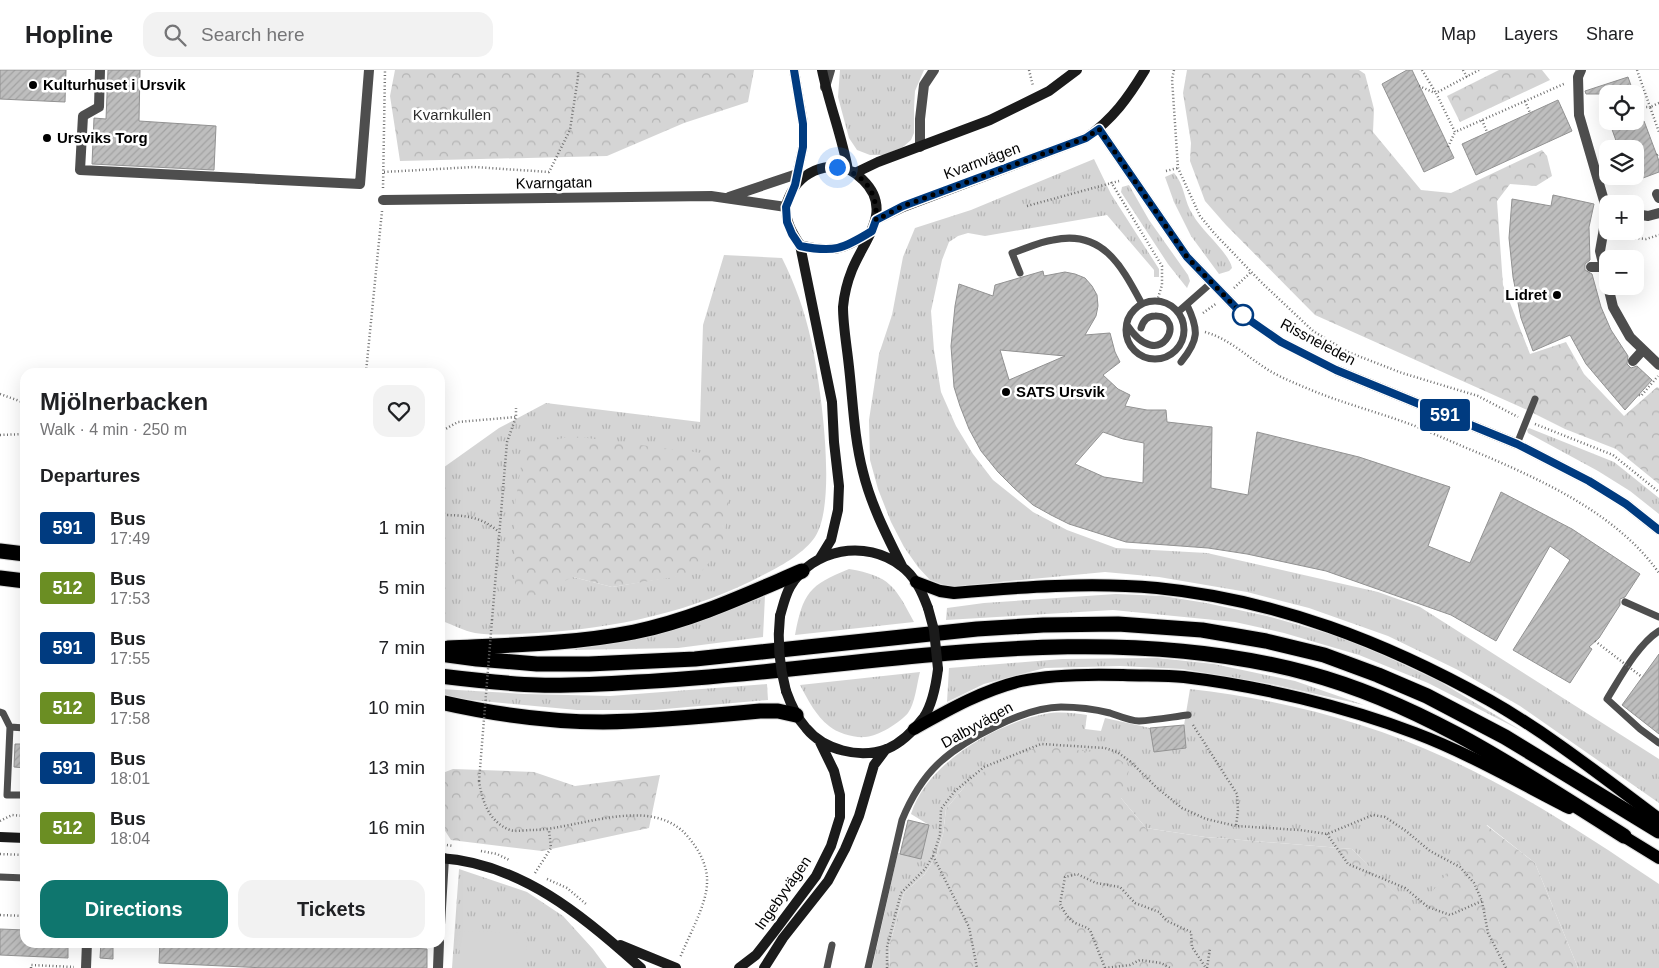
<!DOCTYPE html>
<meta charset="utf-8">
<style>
:root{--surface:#fff;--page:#f2f2f2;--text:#202124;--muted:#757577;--line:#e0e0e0;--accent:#0f766e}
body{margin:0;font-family:Helvetica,sans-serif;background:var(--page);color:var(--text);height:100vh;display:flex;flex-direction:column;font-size:19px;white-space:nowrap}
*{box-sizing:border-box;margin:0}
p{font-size:16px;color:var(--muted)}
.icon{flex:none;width:28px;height:28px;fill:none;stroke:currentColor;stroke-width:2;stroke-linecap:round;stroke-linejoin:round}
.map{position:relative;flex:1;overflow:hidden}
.drawer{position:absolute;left:20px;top:298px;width:425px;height:580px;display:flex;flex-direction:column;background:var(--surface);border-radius:15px;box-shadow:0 5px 20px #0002}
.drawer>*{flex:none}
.badge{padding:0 10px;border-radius:4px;font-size:18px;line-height:32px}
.buttons{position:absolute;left:1599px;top:15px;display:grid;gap:10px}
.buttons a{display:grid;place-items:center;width:45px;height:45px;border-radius:10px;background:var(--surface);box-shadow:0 5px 20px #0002;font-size:25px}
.you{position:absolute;width:25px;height:25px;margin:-12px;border:4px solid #fff;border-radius:50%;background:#1a73e8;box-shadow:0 0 0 8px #1a73e833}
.map>.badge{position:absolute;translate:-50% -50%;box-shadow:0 0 0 2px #fff}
h2{padding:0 20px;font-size:19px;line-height:45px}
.round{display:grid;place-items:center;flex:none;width:52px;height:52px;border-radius:15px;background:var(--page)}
.head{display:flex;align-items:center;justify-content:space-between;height:85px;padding:0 20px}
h1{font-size:24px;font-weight:700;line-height:38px}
.action{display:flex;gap:10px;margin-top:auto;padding:10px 20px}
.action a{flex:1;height:58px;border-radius:15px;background:var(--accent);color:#fff;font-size:20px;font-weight:700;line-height:58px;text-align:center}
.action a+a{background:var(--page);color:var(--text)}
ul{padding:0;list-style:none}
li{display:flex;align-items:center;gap:15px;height:60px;padding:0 20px}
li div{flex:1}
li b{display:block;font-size:19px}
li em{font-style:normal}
li .badge{min-width:55px;font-weight:700;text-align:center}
header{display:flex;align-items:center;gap:30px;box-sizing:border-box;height:70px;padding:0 25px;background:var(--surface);border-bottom:1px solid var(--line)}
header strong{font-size:24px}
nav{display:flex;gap:28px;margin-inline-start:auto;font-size:18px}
.search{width:350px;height:45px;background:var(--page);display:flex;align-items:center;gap:12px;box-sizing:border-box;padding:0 18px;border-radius:15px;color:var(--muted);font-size:19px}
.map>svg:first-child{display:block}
.grass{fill:url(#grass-tufts);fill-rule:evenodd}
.forest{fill:url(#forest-crowns)}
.pitch{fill:#d5d5d5}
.building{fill:url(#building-hatch);stroke:#929292;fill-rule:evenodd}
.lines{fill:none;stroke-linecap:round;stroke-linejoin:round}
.primary-casing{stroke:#dbdbdb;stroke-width:14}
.highway-casing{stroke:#dbdbdb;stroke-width:17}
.path{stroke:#707070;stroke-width:2.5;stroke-dasharray:1 2.5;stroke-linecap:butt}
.lane{stroke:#4e4e4e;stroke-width:7}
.street{stroke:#4e4e4e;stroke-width:10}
.secondary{stroke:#1b1b1b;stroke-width:10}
.primary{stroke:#000;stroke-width:12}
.highway{stroke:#000;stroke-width:15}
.path-bridge{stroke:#707070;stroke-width:2.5;stroke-dasharray:1 2.5;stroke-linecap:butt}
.secondary-bridge{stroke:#1b1b1b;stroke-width:10}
.line-casing{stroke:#fff;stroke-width:11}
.line{stroke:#003b80;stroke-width:8}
.walk{stroke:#000;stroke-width:5;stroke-dasharray:0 9}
.poi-dot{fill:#000;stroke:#fff;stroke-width:2}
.stop-dot{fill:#fff;stroke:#003b80;stroke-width:2.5}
.labels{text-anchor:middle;stroke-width:5;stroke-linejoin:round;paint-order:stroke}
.poi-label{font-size:15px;font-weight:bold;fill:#000;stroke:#fff;text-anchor:start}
.park-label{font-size:15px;fill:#2c2c2c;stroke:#fff}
.street-label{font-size:15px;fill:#000;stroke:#fff}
</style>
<header>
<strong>Hopline</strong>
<div class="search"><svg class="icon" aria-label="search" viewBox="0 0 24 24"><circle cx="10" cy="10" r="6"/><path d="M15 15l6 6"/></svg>Search here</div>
<nav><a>Map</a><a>Layers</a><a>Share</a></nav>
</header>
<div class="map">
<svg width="1659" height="898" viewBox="0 0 1659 898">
<defs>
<pattern id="grass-tufts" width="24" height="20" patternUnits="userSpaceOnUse" patternTransform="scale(1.25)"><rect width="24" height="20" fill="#d5d5d5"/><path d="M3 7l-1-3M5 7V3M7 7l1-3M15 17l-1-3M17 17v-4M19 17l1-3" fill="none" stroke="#b5b5b5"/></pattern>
<pattern id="forest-crowns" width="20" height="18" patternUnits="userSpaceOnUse" patternTransform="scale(1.25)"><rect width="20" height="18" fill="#d5d5d5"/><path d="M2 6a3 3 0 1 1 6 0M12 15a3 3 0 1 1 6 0" fill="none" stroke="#b5b5b5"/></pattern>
<pattern id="building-hatch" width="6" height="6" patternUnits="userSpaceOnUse" patternTransform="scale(1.25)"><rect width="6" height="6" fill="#bebebe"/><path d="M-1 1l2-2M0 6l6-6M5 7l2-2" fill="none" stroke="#a2a2a2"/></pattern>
</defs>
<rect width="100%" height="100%" fill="#fff"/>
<path class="grass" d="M840,0H924L915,21L914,38V63L911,70L903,77L884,85H870L857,80L849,68L838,27Z
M1094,89L1111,124L1159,199V207H1154V200L1107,145L985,166L968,163L958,166L949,172L942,190L931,241L934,280L941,322L956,356L973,384L993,410L1033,442L1067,460L1116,478L1207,483L1378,522L1420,537L1659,689V733L1520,636L1458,600L1388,566L1309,538L1247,522L1159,507L1105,502L949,517L930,510L918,497L904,477L891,452L878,419L870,390L869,350L879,284L892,245L903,187L915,158L971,140Z
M1174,103C1185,115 1184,132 1193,145C1201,160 1230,184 1232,198L1229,201L1219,204L1191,166L1174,132L1165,107Z
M1129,115L1149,150L1188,205L1190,211L1187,218L1168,194L1121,122L1122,117Z
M724,185L782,188C795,214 805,242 811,270C820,310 838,433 815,467C805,482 783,495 767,503C697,541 615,559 536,563C516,564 495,566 475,563C464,561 451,554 440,550V400L499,358L546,333L700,352L703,255ZM700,502L612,517L573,507Z
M1529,358L1614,392L1659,428V444L1630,421L1598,401L1528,363L1527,360Z
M849,499C890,506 895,516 914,552L795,565C803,523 809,515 849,499Z
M1116,524L1163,526L1206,533L1267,546L1337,566L1383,585L1439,611L1522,661L1428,613L1359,585L1284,563L1235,552L1113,540L946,550L947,538L984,533Z
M765,526L763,567L678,578L571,580L651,564L691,554Z
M1158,588L1214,594L1295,611L1364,635L1276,615L1182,599L1120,596L1045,598L984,614L947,632L949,598L1062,589Z
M920,602C917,613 915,634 908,643C901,652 877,667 865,667C854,668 837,663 829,656C816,646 808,630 800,615Z
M767,614L768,630L654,640H577L461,629L440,623V619L525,624L610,626Z
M1190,619C1278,629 1366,651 1446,688C1521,722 1591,768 1659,814V898H1578L1535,793L1487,755L1415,844L1352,779L1205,767L1146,758L1121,728L965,716L946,739L943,764L936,787L924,805L904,823L889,877L890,898H872L898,783L921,788L929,755L911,744C926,694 996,653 1045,644C1059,641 1073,643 1087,645L1085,659L1101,661L1105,648L1150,658L1154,681L1186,678L1184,655Z
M459,799L527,822L563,846L593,879L607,898H452Z"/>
<path class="forest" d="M395,0H754L748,32L684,53L607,86L400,91L390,26Z
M1187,0H1359L1365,4L1374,39L1373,62L1421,120L1451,123L1542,80L1547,86L1552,106L1536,116L1510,114L1497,131L1503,215L1530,284L1566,272L1584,304L1624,346L1657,317L1659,318V414L1616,379L1565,359L1525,339L1315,245L1226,155L1205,131L1190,91L1191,73L1183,23Z
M1499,0H1542L1550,10L1460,52L1447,26Z
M572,366L717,385L729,438L722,477L700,503L612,517L573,507L529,528L515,521L514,441L524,377Z
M1040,676L1111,684L1130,697L1121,728L1146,758L1205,767L1352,779L1415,843L1486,755L1535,793L1578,898H890L889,877L904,823L924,805L936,787L943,764L946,739L965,716L993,695Z
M453,699L534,702L575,716L660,705L649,758L542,781L451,770L440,753V704Z"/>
<path class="pitch" d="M459,861L527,863L526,898H460Z"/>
<path class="building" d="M0,0H66L65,32L0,29Z
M108,0H140L139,51L216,56L214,100L92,94L94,48L106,49Z
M1407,0H1412L1454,88L1424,102L1382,14Z
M1628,7L1634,24H1586L1585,21Z
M1558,30L1572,61L1476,105L1462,74Z
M1609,51H1644L1659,91V102L1635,111V79H1619Z
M1553,125L1594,134L1589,157L1590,190L1585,194V200L1592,204L1601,237L1611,260L1628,286L1627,294L1631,298L1637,296L1652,310L1625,340L1586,294L1570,265L1533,281L1521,248L1513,207L1509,168L1512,129L1551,136Z
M1043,201L1044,206L1065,202L1075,204L1085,208L1092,216L1097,225L1098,236L1096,246L1085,265L1110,263L1115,282L1120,292L1103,305L1118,319L1130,325L1125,336L1147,340H1166L1167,352L1212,357L1211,418L1248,425L1257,362L1359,387L1450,417L1428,476L1470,493L1501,422L1572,459L1640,504L1625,527L1620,529V535L1599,568L1589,577L1592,579L1570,613L1513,580L1570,490L1550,476L1496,571L1451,545L1326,501L1247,484L1208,478L1126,472L1069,454L1051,445L1033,435L1014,418L998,402L981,381L969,359L960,336L954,317L951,276L955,236L959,214L993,226L995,215ZM1000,280L1065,286L1009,310ZM1103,362L1123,369L1144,373L1143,413L1104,407L1075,394Z
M1659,584V664L1622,635Z
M1184,655L1186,678L1154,682L1150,658Z
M15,674H25V698L14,697Z
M908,750L929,755L921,789L900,784Z
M0,859L25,860V872H68V888L0,885Z
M101,872H113V889L100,888Z
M160,872H299L427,879V898H265L159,893Z"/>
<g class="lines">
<g class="primary-casing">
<path id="primary" d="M916,512L940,521L954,523C1021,517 1090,512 1157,518C1277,530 1385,572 1489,630C1549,664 1604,708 1659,749
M914,659C948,640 983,620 1021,611C1054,604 1089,604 1123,605C1143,606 1164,605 1184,607C1259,616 1344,636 1415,663C1468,683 1518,712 1569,738
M1615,761L1659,788"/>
</g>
<g class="highway-casing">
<path id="highway" d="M0,481L25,484
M0,508L25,511
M448,578C511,575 573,574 634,562C693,550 748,524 802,501
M440,584L477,589L537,594H589L695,589L977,559L1043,555L1118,554L1202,560L1266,571L1324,585L1378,605L1427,626L1505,667L1659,761
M440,606C473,610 506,614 538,615C571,616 604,614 637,612C859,601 1087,544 1307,603C1423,634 1523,702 1624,766
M440,632C493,644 549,652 603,652C655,651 708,646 760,641H778L796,645"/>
</g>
<path class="path" d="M1029,0L1033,16
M1174,0L1172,9L1178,98L1200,146L1214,163L1261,212L1313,261L1348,282L1402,303L1478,326L1518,347
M1422,0L1436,23
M1463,0L1467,7
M1479,0L1436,23L1455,62L1566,13
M1637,0L1650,37H1639
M1419,16L1435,23
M1525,31L1530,43
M1659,33L1650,37L1659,62
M1482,50L1487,62
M1448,77L1455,62
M1657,85L1659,83
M1166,101L1178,98
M384,102L474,97L549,102L570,60L578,7V0
M1111,112L1162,196V215L1157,231
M383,118L385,0
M1027,136L1119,111
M1614,166L1646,169L1659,165
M1234,218L1251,202
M1203,243L1217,233
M1205,262C1230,269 1247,287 1270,301C1282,308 1297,314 1311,320C1345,334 1381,343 1415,356C1437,365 1459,375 1481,384C1546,412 1618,445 1659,503
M366,302L382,141
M0,324L25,333
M1639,325L1641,326L1658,306
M1535,354L1613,385L1659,422
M440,362L458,352L516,347
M0,365L25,364
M440,445C463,445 481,446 499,462
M492,550L507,372L516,347V338
M1193,655L1237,724L1238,740L1236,756
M479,711C482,731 489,752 510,760C516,762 526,760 533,760C580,759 653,723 689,768C699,780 708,796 707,813C707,834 688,867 680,888
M0,751L12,745L25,746
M1327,764L1348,794L1405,818L1428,837L1450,845L1482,831
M440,774L453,776
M481,781L497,784L509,790
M0,784L25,785
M933,786L969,857L977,898
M535,803L551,778L549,760
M547,809L567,818L586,834
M0,845L25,846
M31,898V895L74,897
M887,898V877L901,823L925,799L933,786L940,765L941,739L955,721L984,697L1041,674L1105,678L1117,682L1131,692L1156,717L1182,738L1206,749L1236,756L1300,760L1327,764L1373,745L1385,747L1406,761L1430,781L1460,797L1474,813L1482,831L1488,863L1506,898
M1105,898L1090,860C1085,856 1081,856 1075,853C1068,849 1064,841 1060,834L1065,807L1077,804L1096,813L1120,817L1135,833L1159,842L1167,851L1191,862L1192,877L1206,898
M1105,898L1130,895L1140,890L1161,893L1170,898
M1207,898L1210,878"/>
<path class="lane" d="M1020,203L1012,183C1025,179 1039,172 1053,170C1103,159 1122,197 1142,234
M1126 260a29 29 0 1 1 58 0a29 29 0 1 1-58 0Z
M1178,242L1211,213
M1127,255C1161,306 1188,245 1155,246C1147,246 1143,251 1141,258
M1181,292C1199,270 1199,260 1187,235
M1517,374L1535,329
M1625,532L1659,547
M1659,561C1638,574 1620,608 1607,629L1640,659L1659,673
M0,642L3,643L10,657L7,725H25
M10,657L25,658
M0,807L25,808
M827,898L832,875
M868,898L902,750C911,728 922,709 939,693C965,669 1025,637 1061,637C1077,637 1094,639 1110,643C1119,646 1130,651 1139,651C1155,650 1172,647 1188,645"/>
<path class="street" d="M100,0L99,37L83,46L80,100L360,114L369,0
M1581,0L1578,7L1579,45L1607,141L1600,181L1608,214
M825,17L830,0
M920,77V49L924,15L934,0
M1657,124L1659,128
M729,127L797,104
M383,130L711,126L786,137
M1635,144L1648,146L1659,143
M1591,197H1604
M1608,216L1613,237L1630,267L1659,295
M1633,291L1643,280
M440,855L444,788
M86,898L87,872
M438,898L439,872"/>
<path class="secondary" d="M794,0L803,53V77L795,114
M822,0C829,34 842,66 848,100
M1099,59L1187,187L1245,247L1281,272L1336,300L1517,374L1589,411L1626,434L1659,460
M855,103L878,92L990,50L1049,21L1077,0
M876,150L903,137L1086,68C1113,49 1128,28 1145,0
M800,175C833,183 843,180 871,162
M820,488L831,470L834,457L838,440L839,416L834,372L832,332L800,175C793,164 785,151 786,137C786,133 789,127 791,123C805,96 841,87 863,110C894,140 864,170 852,200C848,210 844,226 843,237C843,256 847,277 849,297C853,332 854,368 863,402C871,435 887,466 902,496
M780,546C783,536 785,526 790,517C813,478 866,469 901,496C915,506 922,522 928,538
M786,621C791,635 796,647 806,658C824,680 859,689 887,679C901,673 915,659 924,647C933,633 936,615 938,599
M0,767L25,768
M440,788C520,793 584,846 641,898
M620,875L676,898
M739,898L756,885L774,862L816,806L831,776L840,747V725L834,701L819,670
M764,898L783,868L828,811L845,779L859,746L874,695L886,679"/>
<use href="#primary" class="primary"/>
<use href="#highway" class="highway"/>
<path class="path-bridge" d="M1595,571L1642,607
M479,711L492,550"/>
<path class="secondary-bridge" d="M928,538L934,560L938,599
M780,546C777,572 779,595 786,621"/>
</g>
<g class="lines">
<g class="line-casing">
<path id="line" d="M794,0L803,54V77L795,115L786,137L787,152L792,164L800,176C834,183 843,179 872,161L876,150L903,136L1086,68L1099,59L1187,187L1245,247L1281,272L1336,300L1517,374L1589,411L1626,434L1659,460"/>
</g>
<use href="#line" class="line"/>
<path class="walk" d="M837,97C864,104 878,121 876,150L903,136L1086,68L1099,59L1187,187L1245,247L1243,245"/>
</g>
<g class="poi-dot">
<circle cx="33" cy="15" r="5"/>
<circle cx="47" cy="68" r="5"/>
<circle cx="1557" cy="225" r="5"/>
<circle cx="1006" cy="322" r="5"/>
</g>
<circle class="stop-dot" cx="1243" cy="245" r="10"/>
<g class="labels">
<g class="poi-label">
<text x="43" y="20">Kulturhuset i Ursvik</text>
<text x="57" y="73">Ursviks Torg</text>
<text x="1547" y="230" text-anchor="end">Lidret</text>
<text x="1016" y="327">SATS Ursvik</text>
</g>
<g class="park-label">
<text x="452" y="50">Kvarnkullen</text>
</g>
<g class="street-label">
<text transform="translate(982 91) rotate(-20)" y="5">Kvarnvägen</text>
<text transform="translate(554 113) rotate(-1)" y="5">Kvarngatan</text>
<text transform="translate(1318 272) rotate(28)" y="5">Rissneleden</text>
<text transform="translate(977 655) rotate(-29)" y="5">Dalbyvägen</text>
<text transform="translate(783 823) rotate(-55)" y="5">Ingebyvägen</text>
</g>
</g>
</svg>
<div class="buttons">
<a><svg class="icon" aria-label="locate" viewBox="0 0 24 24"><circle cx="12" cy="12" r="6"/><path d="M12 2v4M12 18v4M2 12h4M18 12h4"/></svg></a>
<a><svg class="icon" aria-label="layers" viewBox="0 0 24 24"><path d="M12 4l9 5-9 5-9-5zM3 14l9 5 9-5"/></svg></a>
<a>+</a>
<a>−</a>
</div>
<div class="you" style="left:837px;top:97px"></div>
<b class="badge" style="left:1445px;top:345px;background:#003b80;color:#fff">591</b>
<section class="drawer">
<div class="head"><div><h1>Mjölnerbacken</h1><p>Walk · 4 min · 250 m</p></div><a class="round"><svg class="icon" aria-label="heart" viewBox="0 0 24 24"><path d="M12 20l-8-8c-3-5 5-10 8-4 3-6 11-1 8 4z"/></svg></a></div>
<h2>Departures</h2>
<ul>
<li><span class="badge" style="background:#003b80;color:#fff">591</span><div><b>Bus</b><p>17:49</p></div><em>1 min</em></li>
<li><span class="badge" style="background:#6b8e23;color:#fff">512</span><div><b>Bus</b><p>17:53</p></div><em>5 min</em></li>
<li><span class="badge" style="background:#003b80;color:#fff">591</span><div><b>Bus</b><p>17:55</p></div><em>7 min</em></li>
<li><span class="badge" style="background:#6b8e23;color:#fff">512</span><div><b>Bus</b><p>17:58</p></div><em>10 min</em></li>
<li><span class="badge" style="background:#003b80;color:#fff">591</span><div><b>Bus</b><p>18:01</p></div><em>13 min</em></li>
<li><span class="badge" style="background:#6b8e23;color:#fff">512</span><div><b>Bus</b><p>18:04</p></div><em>16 min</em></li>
</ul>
<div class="action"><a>Directions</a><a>Tickets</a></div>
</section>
</div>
